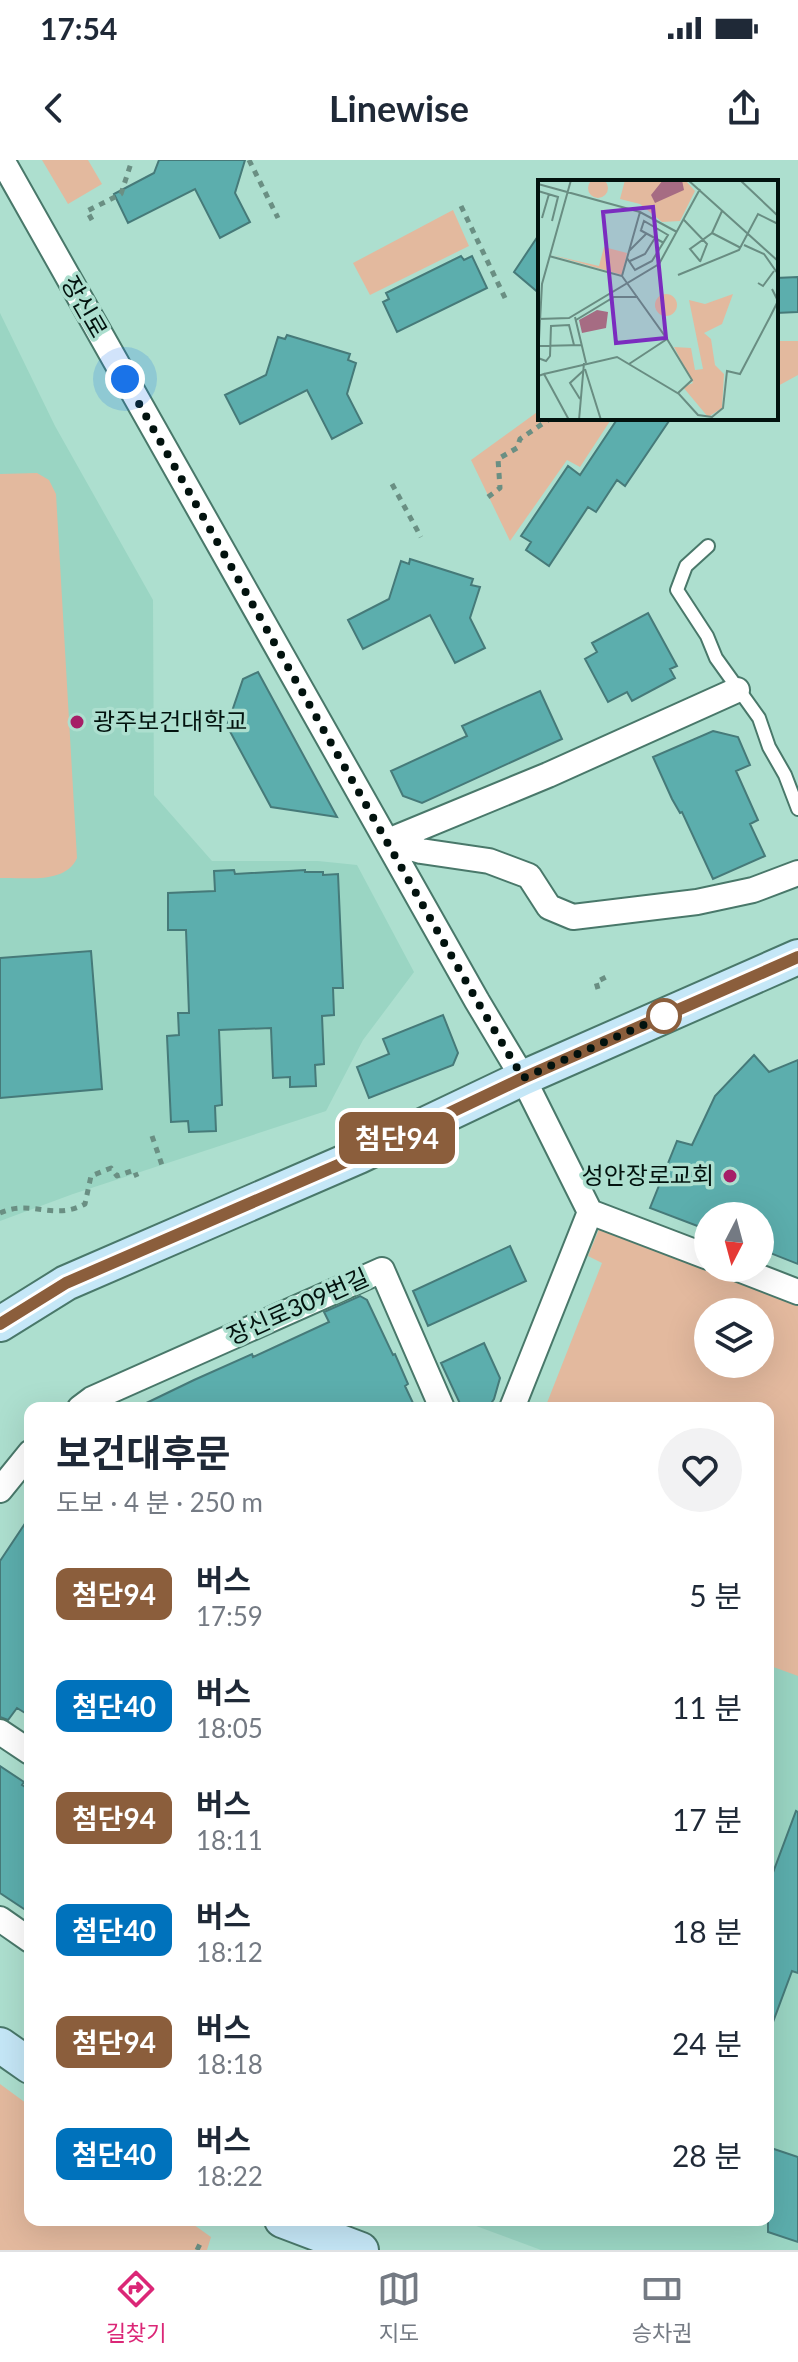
<!DOCTYPE html>
<html lang="ko">
<meta charset="utf-8">
<style>
:root{--surface:#fff;--page:#f2f2f3;--text:#1f2937;--muted:#747a83;--line:#e0e1e3;--accent:#db2777}
body{margin:0;font-family:Lato,"Noto Sans KR",sans-serif;background:var(--page);color:var(--text);height:100vh;display:flex;flex-direction:column;font-size:30px;white-space:nowrap}
*{box-sizing:border-box;margin:0}
p{font-size:26px;color:var(--muted)}
.icon{flex:none;width:44px;height:44px;fill:none;stroke:currentColor;stroke-width:2;stroke-linecap:round;stroke-linejoin:round}
.map{position:relative;flex:1;overflow:hidden}
.side{position:absolute;left:24px;top:1242px;width:750px;height:824px;display:flex;flex-direction:column;background:var(--surface);border-radius:16px;box-shadow:0 8px 32px #0002}
.side>*{flex:none}
.badge{padding:0 16px;border-radius:12px;font-size:28px;line-height:52px}
.needle{width:52px;rotate:186deg}
.fabs{position:absolute;left:694px;top:1042px;display:grid;gap:16px}
.fabs a{display:grid;place-items:center;width:80px;height:80px;border-radius:50%;background:var(--surface);box-shadow:0 8px 32px #0002;font-size:40px}
.you{position:absolute;width:40px;height:40px;margin:-20px;border:6px solid #fff;border-radius:50%;background:#1a73e8;box-shadow:0 0 0 12px #1a73e833}
.map>.badge{position:absolute;translate:-50% -50%;box-shadow:0 0 0 4px #fff}
.round{display:grid;place-items:center;flex:none;width:84px;height:84px;border-radius:42px;background:var(--page)}
.head{display:flex;align-items:center;justify-content:space-between;height:136px;padding:0 32px}
h1{font-size:38px;font-weight:700;line-height:60px}
ul{padding:0;list-style:none}
li{display:flex;align-items:center;gap:24px;height:112px;padding:0 32px}
li div{flex:1}
li b{display:block;font-size:30px}
li em{font-style:normal}
li .badge{min-width:88px;font-weight:700;text-align:center}
.status{display:flex;justify-content:space-between;align-items:center;height:56px;padding:0 40px;background:var(--surface);direction:ltr}
.status svg{height:22px;fill:currentColor}
header{display:flex;justify-content:space-between;align-items:center;height:104px;padding:0 32px;background:var(--surface);font-size:36px;font-weight:700}
.dock{display:flex;justify-content:space-around;align-items:center;height:112px;border-top:2px solid var(--line);background:var(--surface);font-size:22px;color:var(--muted)}
.dock a{display:grid;justify-items:center;gap:4px}
.dock .selected{color:var(--accent)}
.map>svg:first-child{display:block}
.built{fill:#9ad5c3}
.green{fill:#e3b99e;fill-rule:evenodd}
.building{fill:#5caead;stroke:#467a79;stroke-width:2}
.lines{fill:none;stroke-linecap:round;stroke-linejoin:round}
.lane-casing{stroke:#49786a;stroke-width:16}
.street-casing{stroke:#49786a;stroke-width:28}
.secondary-casing{stroke:#49786a;stroke-width:38}
.path{stroke:#6a8f83;stroke-width:5;stroke-dasharray:6 6;stroke-linecap:butt}
.lane{stroke:#fff;stroke-width:12}
.street{stroke:#fff;stroke-width:24}
.secondary{stroke:#c5e7f7;stroke-width:34}
.line-casing{stroke:#fff;stroke-width:18}
.line{stroke:#8b5e3c;stroke-width:12}
.walk{stroke:#02120e;stroke-width:8;stroke-dasharray:0 14.4}
.poi-dot{fill:#a61e67;stroke:#addfcf;stroke-width:3}
.stop-dot{fill:#fff;stroke:#8b5e3c;stroke-width:4}
.labels{text-anchor:middle;stroke-width:7;stroke-linejoin:round;paint-order:stroke}
.street-label{font-size:24px;fill:#02120e;stroke:#addfcf}
.poi-label{font-size:24px;fill:#02120e;stroke:#addfcf;text-anchor:start}
.inset-road{fill:none;stroke:#698d82;stroke-width:2}
.view{fill:#7b2cbf;fill-opacity:0.15;stroke:#7b2cbf;stroke-width:4}
.inset-edge{fill:none;stroke:#02120e;stroke-width:4}
</style>
<div class="status"><b>17:54</b><svg viewBox="0 0 49 12"><path d="M0 12V9h3v3zM5 12V6h3v6zM10 12V3h3v9zM15 12V0h3v12zM26 1h20v11H26zM47 4h2v5h-2z"/></svg></div>
<header><svg class="icon" aria-label="back" viewBox="0 0 24 24"><path d="M15 5l-7 7 7 7"/></svg>Linewise<svg class="icon" aria-label="share" viewBox="0 0 24 24"><path d="M12 15V3M7 8l5-5 5 5M5 13v7h14v-7"/></svg></header>
<div class="map">
<svg width="798" height="2090" viewBox="0 0 798 2090">
<rect width="100%" height="100%" fill="#addfcf"/>
<path class="built" d="M0,153L55,266L153,440L154,635L212,701H318L357,705L414,812L363,880L326,951L73,1034L0,1061Z
M708,1152V1204H760L798,1178V2090H541L460,2060H768V1248H545Z"/>
<path class="green" d="M42,0H88L102,24L68,44Z
M453,50L469,86L370,135L353,103Z
M776,181H798V215L776,227Z
M540,250V258H612L580,307L567,300L510,381L471,300Z
M37,313L49,320L56,334L77,698C65,725 24,717 0,718V314Z
M599,1069L798,1146V1516L768,1505V1248H545L602,1103L588,1096ZM760,1152V1204H708V1152Z
M0,1924L30,1946V2060H187L211,2077L207,2090H0Z"/>
<path class="building" d="M159,0H245L235,33L250,62L220,78L195,29L128,63L114,34L154,13Z
M540,73V134L514,112Z
M461,96L464,100L472,96L487,128L397,172L383,142L389,139L386,133Z
M798,117V152L776,153V118Z
M287,175L350,194L348,200L356,203L347,234L362,263L332,279L307,230L240,264L225,235L266,215L278,177L285,179Z
M618,258H671L625,326L617,320L596,352L588,347L549,406L526,390L531,382L521,376L568,306L580,315Z
M410,399L473,419L471,425L480,427L470,458L485,488L455,503L430,455L363,489L348,460L389,439L401,401L409,404Z
M648,453L677,506L670,509L675,518L632,541L627,532L608,542L585,499L597,492L592,483Z
M258,512L337,657L271,647L227,566L243,519Z
M540,531L562,579L422,643L403,636L391,611L467,576L462,566Z
M713,571L738,577L750,605L736,611L758,660L750,664L765,696L713,719L682,652L680,653L672,639L653,597Z
M234,710L235,714L305,710V712H323V715L338,714L343,828H333L334,855L322,856L324,904L315,905L316,926L290,927V917L273,918L271,868L219,870L222,945L215,946L216,971L189,972L188,961L171,962L167,876L179,875L178,853H189L186,770H168V733L215,731L214,711Z
M91,791L102,929L0,938V798Z
M443,855L458,893L453,905L369,938L357,907L389,894L383,879Z
M754,895L769,912L798,900V1104L760,1089V1056H708V1070L650,1048L677,981L692,985L715,936Z
M510,1086L526,1121L428,1166L413,1131Z
M360,1136L367,1140L393,1195L395,1194L408,1224L405,1226L413,1243L402,1248H136L194,1220L252,1194L253,1197L329,1162L324,1152Z
M484,1183L500,1218L494,1239L488,1248H462L441,1203Z
M30,1356V1556L17,1548L8,1560L0,1557V1401Z
M0,1606L24,1622L22,1625L30,1630V1753L0,1733Z
M796,1651L798,1652V1813L792,1811L770,1870L768,1869V1726Z
M768,1987L798,1997V2082L768,2072Z"/>
<g class="lines">
<g class="lane-casing">
<path id="lane" d="M708,386L686,406L677,430L707,476L716,498L759,558L769,587L785,615L798,649"/>
</g>
<g class="street-casing">
<path id="street" d="M2,0L477,841L523,918L590,1052L708,1097
M388,681L421,691L489,701L529,716L549,747L573,757L697,742L753,730L798,713
M388,681L548,615L737,530
M736,1108L798,1132
M80,1248L92,1239L382,1110L442,1248
M512,1248L590,1052
M0,1330L30,1293
M0,1572L30,1592
M0,1759L30,1780"/>
</g>
<g class="secondary-casing">
<path id="secondary" d="M0,1164L66,1123L359,996L523,918L798,797
M0,1885L30,1906
M282,2060L361,2090"/>
</g>
<path class="path" d="M249,0L278,58
M461,46L506,140
M92,60L87,51L121,34L132,0
M392,324L421,377
M488,337L500,328L498,299L517,288L520,279L551,258
M598,829L596,822L608,816
M152,976L163,1008
M0,1053C31,1039 54,1061 85,1044L91,1016L111,1008L117,1016L134,1010L137,1017
M197,2090L200,2084"/>
<use href="#lane" class="lane"/>
<use href="#street" class="street"/>
<use href="#secondary" class="secondary"/>
</g>
<g class="lines">
<g class="line-casing">
<path id="line" d="M0,1164L66,1123L359,996L523,918L798,797"/>
</g>
<use href="#line" class="line"/>
<path class="walk" d="M125,219L477,841L523,918L666,855L664,856"/>
</g>
<g class="poi-dot">
<circle cx="77" cy="562" r="8"/>
<circle cx="730" cy="1016" r="8"/>
</g>
<circle class="stop-dot" cx="664" cy="856" r="16"/>
<g class="labels">
<g class="street-label">
<text transform="translate(84 147) rotate(60)" y="8">장신로</text>
<text transform="translate(298 1147) rotate(-24)" y="8">장신로309번길</text>
</g>
<g class="poi-label">
<text x="93" y="570">광주보건대학교</text>
<text x="714" y="1024" text-anchor="end">성안장로교회</text>
</g>
</g>
<g transform="translate(538 20)">
<rect width="240" height="240" fill="#addfcf"/>
<path d="M50 8a10 10 0 1 1 20 0a10 10 0 1 1-20 0ZM87,0H147L157,11L142,41L124,42L102,24L82,19ZM66,67L89,73L84,95L14,75L61,86ZM195,114L184,144L166,153L173,159L177,185L186,194L184,228L170,237L145,207L155,203L136,167L153,168L157,190L165,189L151,120L167,124ZM117 125a11 11 0 1 1 22 0a11 11 0 1 1-22 0Z" fill="#e3b99e"/>
<path d="M125,0H144L146,10L117,23L113,15ZM59,130L70,132L68,148L44,153L41,140Z" fill="#a66c83"/>
<path class="inset-road" d="M150,0L240,81M202,0L240,36M0,4L102,32L139,52M0,11L20,17L14,41M4,38L11,14M146,40L169,64L162,82M102,50L126,63M174,53L203,68M206,65L226,74L240,94M91,71L108,54M11,76L84,96L129,159L91,184M89,78L97,90L114,81L130,55L106,41L103,50M92,81L107,74L117,58M162,81L152,69L174,53L184,31M140,95L201,70L220,34L240,44M84,96L102,32M220,103L225,106L236,91M37,137L48,183M0,139L31,138L121,84L162,9M38,140L76,117H100M129,159L154,200L140,213M1,166L44,165M0,178L4,104L33,0M0,178L8,181L12,176L13,146L31,145L36,165M47,189L63,240M6,194L79,177L141,214L160,235L174,237L185,228L189,191L202,194L232,137L240,121L234,109M0,196L6,194L31,240M42,219L32,203L45,191M41,240L46,183"/>
<path class="view" d="M115,27L128,158L78,163L65,32Z"/>
<rect width="240" height="240" class="inset-edge"/>
</g>
</svg>
<div class="fabs">
<a><svg class="needle" viewBox="-14 -14 28 28"><path d="M0-13l5 13h-10z" fill="#e53935"/><path d="M0 13l5-13h-10z" fill="#747a83"/></svg></a>
<a><svg class="icon" aria-label="layers" viewBox="0 0 24 24"><path d="M12 4l9 5-9 5-9-5zM3 14l9 5 9-5"/></svg></a>
</div>
<div class="you" style="left:125px;top:219px"></div>
<b class="badge" style="left:397px;top:978px;background:#8b5e3c;color:#fff">첨단94</b>
<section class="side">
<div class="head"><div><h1>보건대후문</h1><p>도보 · 4 분 · 250 m</p></div><a class="round"><svg class="icon" aria-label="heart" viewBox="0 0 24 24"><path d="M12 20l-8-8c-3-5 5-10 8-4 3-6 11-1 8 4z"/></svg></a></div>
<ul>
<li><span class="badge" style="background:#8b5e3c;color:#fff">첨단94</span><div><b>버스</b><p>17:59</p></div><em>5 분</em></li>
<li><span class="badge" style="background:#0072bc;color:#fff">첨단40</span><div><b>버스</b><p>18:05</p></div><em>11 분</em></li>
<li><span class="badge" style="background:#8b5e3c;color:#fff">첨단94</span><div><b>버스</b><p>18:11</p></div><em>17 분</em></li>
<li><span class="badge" style="background:#0072bc;color:#fff">첨단40</span><div><b>버스</b><p>18:12</p></div><em>18 분</em></li>
<li><span class="badge" style="background:#8b5e3c;color:#fff">첨단94</span><div><b>버스</b><p>18:18</p></div><em>24 분</em></li>
<li><span class="badge" style="background:#0072bc;color:#fff">첨단40</span><div><b>버스</b><p>18:22</p></div><em>28 분</em></li>
</ul>
</section>
</div>
<nav class="dock">
<a class="selected"><svg class="icon" aria-label="directions" viewBox="0 0 24 24"><path d="M12 3l9 9-9 9-9-9zM9 14v-3h6M13 9l2 2-2 2"/></svg>길찾기</a>
<a><svg class="icon" aria-label="map" viewBox="0 0 24 24"><path d="M3 6l6-2 6 2 6-2v14l-6 2-6-2-6 2zM9 4v14M15 6v14"/></svg>지도</a>
<a><svg class="icon" aria-label="tickets" viewBox="0 0 24 24"><path d="M3 7h18v10H3zM15 7v10"/></svg>승차권</a>
</nav>
